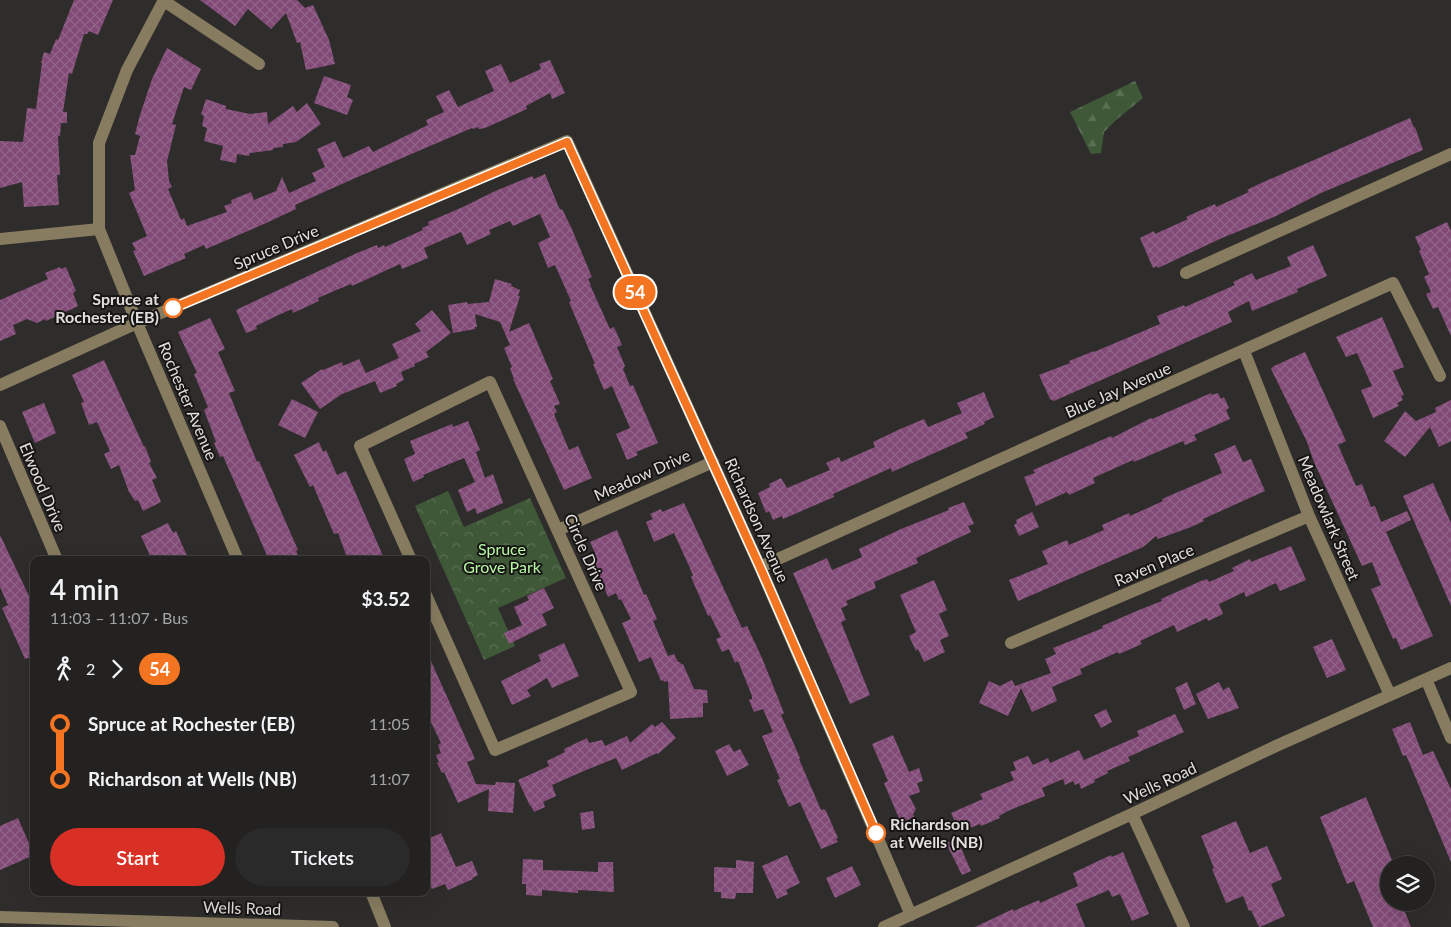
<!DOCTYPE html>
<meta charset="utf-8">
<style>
:root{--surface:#232221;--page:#2b2a2a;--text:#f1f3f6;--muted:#a3a4a5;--line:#403f3f;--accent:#d93025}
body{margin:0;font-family:Lato,sans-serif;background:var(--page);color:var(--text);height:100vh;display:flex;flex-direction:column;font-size:19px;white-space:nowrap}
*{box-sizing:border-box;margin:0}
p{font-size:16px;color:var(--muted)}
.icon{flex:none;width:28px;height:28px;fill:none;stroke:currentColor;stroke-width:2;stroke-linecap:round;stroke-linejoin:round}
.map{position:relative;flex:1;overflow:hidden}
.sheet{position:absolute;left:30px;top:556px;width:400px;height:340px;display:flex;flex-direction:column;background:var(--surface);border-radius:10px;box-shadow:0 5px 20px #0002,0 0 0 1px var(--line)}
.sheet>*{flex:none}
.badge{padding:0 10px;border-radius:16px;font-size:18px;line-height:32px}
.tools{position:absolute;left:1380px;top:856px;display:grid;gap:10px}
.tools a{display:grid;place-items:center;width:55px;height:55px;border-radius:50%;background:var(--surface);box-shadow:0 5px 20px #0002,0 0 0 1px var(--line);font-size:25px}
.map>.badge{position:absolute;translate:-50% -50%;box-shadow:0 0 0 2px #fff}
.legs{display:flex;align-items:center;gap:8px;height:55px;padding:0 20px;font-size:16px}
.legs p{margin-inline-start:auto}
.summary{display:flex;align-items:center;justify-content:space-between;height:85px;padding:0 20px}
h1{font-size:28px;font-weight:600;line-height:38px}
.cta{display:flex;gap:10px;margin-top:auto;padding:10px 20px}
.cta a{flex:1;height:58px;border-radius:30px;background:var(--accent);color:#fff;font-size:20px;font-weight:600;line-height:58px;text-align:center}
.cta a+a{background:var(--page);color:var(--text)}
ul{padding:0 20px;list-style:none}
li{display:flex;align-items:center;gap:18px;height:55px;font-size:19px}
li i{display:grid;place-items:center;width:8px;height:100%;margin:0 6px;background:currentColor}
li i::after{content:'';width:12px;height:12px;margin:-6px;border:4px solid;border-radius:50%;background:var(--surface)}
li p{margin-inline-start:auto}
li:first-child i{background:linear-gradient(#0000 50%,currentColor 0)}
li:last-child i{background:linear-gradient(currentColor 50%,#0000 0)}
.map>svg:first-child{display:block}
.forest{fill:url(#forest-firs)}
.park{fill:url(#park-crowns)}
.building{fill:url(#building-cross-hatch)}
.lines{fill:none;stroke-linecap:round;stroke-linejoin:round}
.minor{stroke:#877c5f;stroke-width:12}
.line-1-casing{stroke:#fff;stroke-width:11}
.line-1{stroke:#f37421;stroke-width:8}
.stop-1-dot{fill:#fff;stroke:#f37421;stroke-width:2.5}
.labels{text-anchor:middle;stroke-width:4;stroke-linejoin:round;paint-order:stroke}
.street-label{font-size:16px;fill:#e0dfdd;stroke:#171615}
.stop-label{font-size:16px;font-weight:bold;fill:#e0dfdd;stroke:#171615;text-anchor:end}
.park-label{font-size:16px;fill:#b7f7a4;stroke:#171615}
</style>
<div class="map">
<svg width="1451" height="927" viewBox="0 0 1451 927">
<defs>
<pattern id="forest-firs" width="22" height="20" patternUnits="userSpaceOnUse" patternTransform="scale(1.25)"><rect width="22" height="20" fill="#3f5838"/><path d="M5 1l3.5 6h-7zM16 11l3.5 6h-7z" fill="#5a7054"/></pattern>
<pattern id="park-crowns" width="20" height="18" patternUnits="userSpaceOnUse" patternTransform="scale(1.25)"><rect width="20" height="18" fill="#3f5838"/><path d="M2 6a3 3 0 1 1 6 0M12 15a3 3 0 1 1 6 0" fill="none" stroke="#5a7054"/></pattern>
<pattern id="building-cross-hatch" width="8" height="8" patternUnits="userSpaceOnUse" patternTransform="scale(1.25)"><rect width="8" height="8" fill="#824b77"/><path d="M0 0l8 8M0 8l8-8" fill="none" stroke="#93648a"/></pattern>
</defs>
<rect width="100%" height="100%" fill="#2f2d2c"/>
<path class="forest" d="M1135,81L1143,98L1116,120L1104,132L1101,153L1091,154L1070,112Z"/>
<path class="park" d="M448,491L464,527L530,498L566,578L498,608L515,646L484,660L415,506Z"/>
<path class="building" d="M74,0H113L98,35L89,31L87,34H84L72,74L69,73L63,112H67V123H61L60,136H58L60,175H57L59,205L24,207L22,182L0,188V141L23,142L27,108L36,109L42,63H41L44,52L50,54L56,39L58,40Z
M200,0H297L305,8L313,5L329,40L335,64L306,70L300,42L297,43L286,13L271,29L248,9L235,26Z
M167,48L201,69L191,90L184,87L172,124L176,125L167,161L169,181L172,187L168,189L181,220L184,218L187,226L227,212L224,206L232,203L231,200L251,192L254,200L276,191L282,177L289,193L316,181L312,173L325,167L317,149L335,141L343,158L369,146L373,152L428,125L426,120L444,112L436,96L449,90L458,107L494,91L485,71L501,64L510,83L541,69L539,64L550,60L565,93L552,99L550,93L526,106L527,109L485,128L479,129L478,127L473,129L472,128L353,179L295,205L296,209L264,224L206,249L204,245L184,254L186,258L144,276L133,251L136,250L132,243L147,236L129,193L135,190L130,155H135L140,136L135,134L140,115L152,79Z
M324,76L351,85L347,97L353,100L347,115L314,103Z
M206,99L226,106V109L250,114L267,112L268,124L293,106L297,112L307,103L321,124L296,142L283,144V147L273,148V150L250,153L249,156L237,154L236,163L220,160L223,146L204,141L207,128L202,126L204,116L201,114Z
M1410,118L1414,128L1415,127L1423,150L1321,193L1276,216L1222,238L1158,268L1157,266L1153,268L1140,238L1154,231L1155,234L1188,219L1186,217L1199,211L1215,204L1216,207L1249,192L1247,190L1259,184Z
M545,174L560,210L562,209L571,227L592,277L588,279L591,285H590L610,329L614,327L622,345L617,347L625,366L623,369L630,386L633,385L658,443L636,452L638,455L627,460L616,434L630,428L612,386L604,390L593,364H595L569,302L571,301L555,265L548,268L538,243L550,237L540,214L513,226L510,221L489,230L491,234L467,245L461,232L424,248L428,258L402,269L400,264L363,281L352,286L351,284L334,291L318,298L319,301L293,313L292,309L274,317L256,326L257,329L246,333L236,310L357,253L377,245L378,248L384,245L385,247L423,230L422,228L429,225L428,222L463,207L493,192L532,176L534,179Z
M1447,222L1451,231V336L1438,307L1433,309L1426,294L1431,292L1424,277L1429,274L1419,251L1421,250L1415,237Z
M1313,245L1327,276L1297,289L1298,292L1252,311L1249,301L1228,312L1232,322L1054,401L1050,399L1039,375L1070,363L1069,361L1094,351V352L1160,324L1157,316L1184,305L1185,307L1235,285L1233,282L1252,273L1256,280L1291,266L1287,257Z
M60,267L61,269L66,267L76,291L73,293L78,306L46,321L45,319L37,323L27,319L13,325L16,334L0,341V300L48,279L45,273Z
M495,279L512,284L511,286L520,290L518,296H520L509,332L529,323L553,379L550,381L560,404L554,406L557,412L554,414L569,450L578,446L592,478L564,490L513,379H514L510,368L512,367L504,348L510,345L500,322L475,314L477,327H475V329L453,333L448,305L467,302L468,304L489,302Z
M432,310L451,333L426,352L429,357L414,364L415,366L401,372L404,380L396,384L397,386L380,393L375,381L342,394L320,409L301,383L322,369L323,370L342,362L343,366L359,359L366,373L399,358L392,344L421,331L415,324Z
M1382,317L1404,367L1393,371L1404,395L1401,396L1403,400L1397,403L1399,406L1373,418L1361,390L1372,386L1357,353L1346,357L1336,337Z
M210,318L225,349L218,352L235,391L229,393L257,462L259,461L298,550L296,551L300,560H269L223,456L220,457L214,443L216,442L204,410L208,407L194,374L197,373L178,332Z
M1305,352L1346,441L1338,445L1356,486L1362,484L1371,507L1375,506L1381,522L1407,511L1411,520L1386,532L1433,636L1401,650L1396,638L1393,639L1371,589L1381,585L1372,562L1362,566L1314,462L1307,442L1271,369L1274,366Z
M104,360L144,447L145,446L151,462L149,463L157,478L152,480L161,502L143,511L138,500L135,501L129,492L119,465L111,469L104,454L110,451L97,422L89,425L81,403L84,402L72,375Z
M984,392L994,417L984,422L985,424L965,433L968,438L892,472L891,468L833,494L834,497L783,519L782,516L773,520L769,511L766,513L758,493L770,487L769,484L781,478L787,488L830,470L826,463L839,457L841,462L875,447L873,442L898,430L924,419L928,427L962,413L957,403Z
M1211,393L1212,395L1218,393L1221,399L1224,397L1229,408L1226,410L1230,419L1194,435L1197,440L1185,445L1183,441L1134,462L1133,460L1093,478L1095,483L1069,495L1067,492L1036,506L1024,477L1035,473L1033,470L1111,436L1112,438L1151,418L1152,419Z
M292,399L318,412L305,438L278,425Z
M1451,400V441L1439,447L1430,427L1405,457L1384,441L1405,411L1416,421L1436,412L1435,408Z
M44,403L56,433L35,443L22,412Z
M468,421L480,450L476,452L485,478L493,474L503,503L477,514L475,508L467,512L458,490L475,482L464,458L423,475L424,477L413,482L404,459L415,454L410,441L452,424L453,427Z
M319,442L323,452L326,450L337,475L346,471L383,556L374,560H348L338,533L334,534L313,485L310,487L294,455Z
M1235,445L1243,462L1251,459L1265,491L1203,519L1204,521L1191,527L1158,539L1156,536L1143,547L1018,601L1009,580L1048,564L1042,551L1067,540L1069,545L1104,530L1102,525L1129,513L1130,516L1163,501L1162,499L1222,473L1214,454Z
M1433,483L1451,523V606L1403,496Z
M964,502L974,524L968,526L971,532L916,558L918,563L874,582L876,588L846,601L848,605L841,608L846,620L841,622L870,695L850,704L793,573L827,558L832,570L862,557L859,549L901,529L949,510L948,508Z
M684,503L742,628L747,626L762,658L784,713L781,715L800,758L799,759L821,810L824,809L826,811L838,838L836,839L838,842L821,849L800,802L789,807L777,780L780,779L762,736L773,732L763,709L754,712L749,700L752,699V696L738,661L735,663L729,649L722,652L716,639L721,637L710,615L708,616L691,577L693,575L674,533L654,542L646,522L653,519L650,514L661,509L662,512Z
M1032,512L1039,527L1019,536L1014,525L1017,523L1016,520Z
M168,523L173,533L176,531L189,560H152L141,536Z
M617,530L644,595L646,594L657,619L653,621L668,656L674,654L678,662H680L681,664H683L694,689L707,690L708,703H703V717L670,719L668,681L664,682L663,680L661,681L651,657L639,662L622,623L631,619L621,599L619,600L616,593L608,597L591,555L595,553L590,542Z
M0,535L29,596L34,594V656L25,659L2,608L8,605L0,587Z
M1291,546L1306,580L1280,591L1276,583L1246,597L1244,592L1219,604L1223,614L1208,621L1207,618L1177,632L1174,625L1140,641L1142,644L1119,654L1118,652L1080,669L1082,674L1052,687L1057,701L1032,712L1021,688L1008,716L979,703L989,681L1000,686L1012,680L1015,686L1051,673L1045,659L1056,654L1053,648L1103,628L1102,626L1139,610L1162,601L1161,599L1201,581L1207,579L1209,582L1234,571L1232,568L1250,559L1251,562Z
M934,580L947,610L939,614L949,636L940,640L945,652L924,662L918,649L916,651L909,636L916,632L900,595Z
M544,588L554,608L542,614L547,625L509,644L504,633L522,625L514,607L529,600L527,596Z
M1332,639L1346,670L1327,678L1313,647Z
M564,643L579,676L552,688L547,678L527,690L531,696L512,705L501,681L541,661L538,655Z
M426,650L475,759L467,762L476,784L495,785L496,782L515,783L513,813L488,811L489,789L458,803L444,772L442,773L437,763L439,762L436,755L441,753L438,745L441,743L426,712Z
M1187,682L1196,704L1184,710L1175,688Z
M1219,682L1223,690L1229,687L1239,708L1208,719L1196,694Z
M1106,709L1112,722L1101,728L1094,715Z
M1175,714L1184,732L1128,757L1130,761L1107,771L1108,773L1094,780L1095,782L1081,789L1079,783L1075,785L1073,781L1065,785L1063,779L1042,788L1045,796L1010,810L999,816L1000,818L981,826L980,824L960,832L951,813L983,799L980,794L1014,780L1010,772L1016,770L1013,762L1028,756L1033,765L1048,758L1050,763L1079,750L1084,760L1139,736L1137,731Z
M662,722L676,738L658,754L657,753L622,770L616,758L586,770L552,785L556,796L543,802L545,807L534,812L531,806H530L518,780L549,766L547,761L565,752L564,749L587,738L589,743L602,740L605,746L627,736L630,743L652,724L655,727Z
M1410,722L1423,755L1433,751L1451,789V862L1406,755L1403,756L1392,729Z
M893,735L909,772L919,768L923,781L917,783L920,792L909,796L916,809L913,814L914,817L901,823L884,783L888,781L872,744Z
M729,744L734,752L740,749L749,765L727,776L715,751Z
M1366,797L1394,865H1389V902H1401L1411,927H1373L1354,881L1347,884L1320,817Z
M593,811L595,828L582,830L580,813Z
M18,818L34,855L0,870V826Z
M1236,821L1250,853L1267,846L1282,879L1271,884L1285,916L1260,927H1259L1251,910L1249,911L1243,896L1226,903L1212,869L1214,868L1201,836Z
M441,833L456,867L472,861L478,875L472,878L473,879L448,890L445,884L432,889L426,876V840Z
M957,839L971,871L962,875L946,843Z
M1123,852L1149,914L1132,921L1120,894L1112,897L1109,890L1076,904L1085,927H975L1013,909L1014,911L1039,900L1040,903L1078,886L1073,873L1111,855L1112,857Z
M787,855L800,883L786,890L788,894L777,899L762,866Z
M523,859L543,860V870L578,871L598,872V862H613L614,892L578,890V893L542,890V896L526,895V884H522Z
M736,860L754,862L753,893H736L735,899L721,898V892H714V867L736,868Z
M852,866L861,885L835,898L826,878Z"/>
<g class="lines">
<path class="minor" d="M164,0L127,70L99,143V229L137,323L238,560
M164,1L259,64
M0,239L99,229
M1186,273L1451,154
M1244,351L1309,516L1390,695
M0,385L137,323L567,141L760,567L911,915
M0,426L57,560
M558,530L713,462
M411,560L360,446L490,382L631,692L495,750L426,595
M760,567L1393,283L1440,376
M1011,643L1309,516
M1426,679L1451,738
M1132,814L1184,927
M371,892L385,927
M0,917L333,927
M884,927L1132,814L1276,746L1451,668"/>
</g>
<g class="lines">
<g class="line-1-casing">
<path id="line-1" d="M173,308L567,142L760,567L876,833"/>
</g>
<use href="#line-1" class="line-1"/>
</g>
<g class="stop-1-dot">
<circle cx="173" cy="308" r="9"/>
<circle cx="876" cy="833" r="9"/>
</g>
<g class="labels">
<g class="street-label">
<text transform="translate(276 247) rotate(-23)" y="6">Spruce Drive</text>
<text transform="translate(1118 390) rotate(-24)" y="6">Blue Jay Avenue</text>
<text transform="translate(188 401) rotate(67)" y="6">Rochester Avenue</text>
<text transform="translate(642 475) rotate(-24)" y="6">Meadow Drive</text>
<text transform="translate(43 487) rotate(67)" y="6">Elwood Drive</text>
<text transform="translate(1329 518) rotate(67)" y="6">Meadowlark Street</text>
<text transform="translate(757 520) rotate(66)" y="6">Richardson Avenue</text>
<text transform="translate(586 552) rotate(66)" y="6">Circle Drive</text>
<text transform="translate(1154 565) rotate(-23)" y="6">Raven Place</text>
<text transform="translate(1160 783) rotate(-25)" y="6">Wells Road</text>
<text transform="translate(242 908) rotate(2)" y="6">Wells Road</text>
</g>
<g class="stop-label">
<text x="159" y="305">Spruce at<tspan x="159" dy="18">Rochester (EB)</tspan></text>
<text x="890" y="830" text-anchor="start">Richardson<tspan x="890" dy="18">at Wells (NB)</tspan></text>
</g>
<g class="park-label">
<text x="502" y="555">Spruce<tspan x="502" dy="18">Grove Park</tspan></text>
</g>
</g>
</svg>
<div class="tools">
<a><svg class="icon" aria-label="layers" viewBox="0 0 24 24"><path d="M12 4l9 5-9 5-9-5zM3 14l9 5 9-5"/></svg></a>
</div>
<b class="badge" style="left:635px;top:292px;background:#f37421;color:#fff">54</b>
<section class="sheet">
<div class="summary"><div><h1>4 min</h1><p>11:03 – 11:07 · Bus</p></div><b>$3.52</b></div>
<div class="legs"><svg class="icon" aria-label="walk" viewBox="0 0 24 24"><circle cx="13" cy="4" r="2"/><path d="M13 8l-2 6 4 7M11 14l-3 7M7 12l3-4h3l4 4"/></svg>2<svg class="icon" aria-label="forward" viewBox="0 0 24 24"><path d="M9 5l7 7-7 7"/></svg><b class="badge" style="background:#f37421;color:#fff">54</b></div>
<ul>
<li><i style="color:#f37421"></i><b>Spruce at Rochester (EB)</b><p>11:05</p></li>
<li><i style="color:#f37421"></i><b>Richardson at Wells (NB)</b><p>11:07</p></li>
</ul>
<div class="cta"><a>Start</a><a>Tickets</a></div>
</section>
</div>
